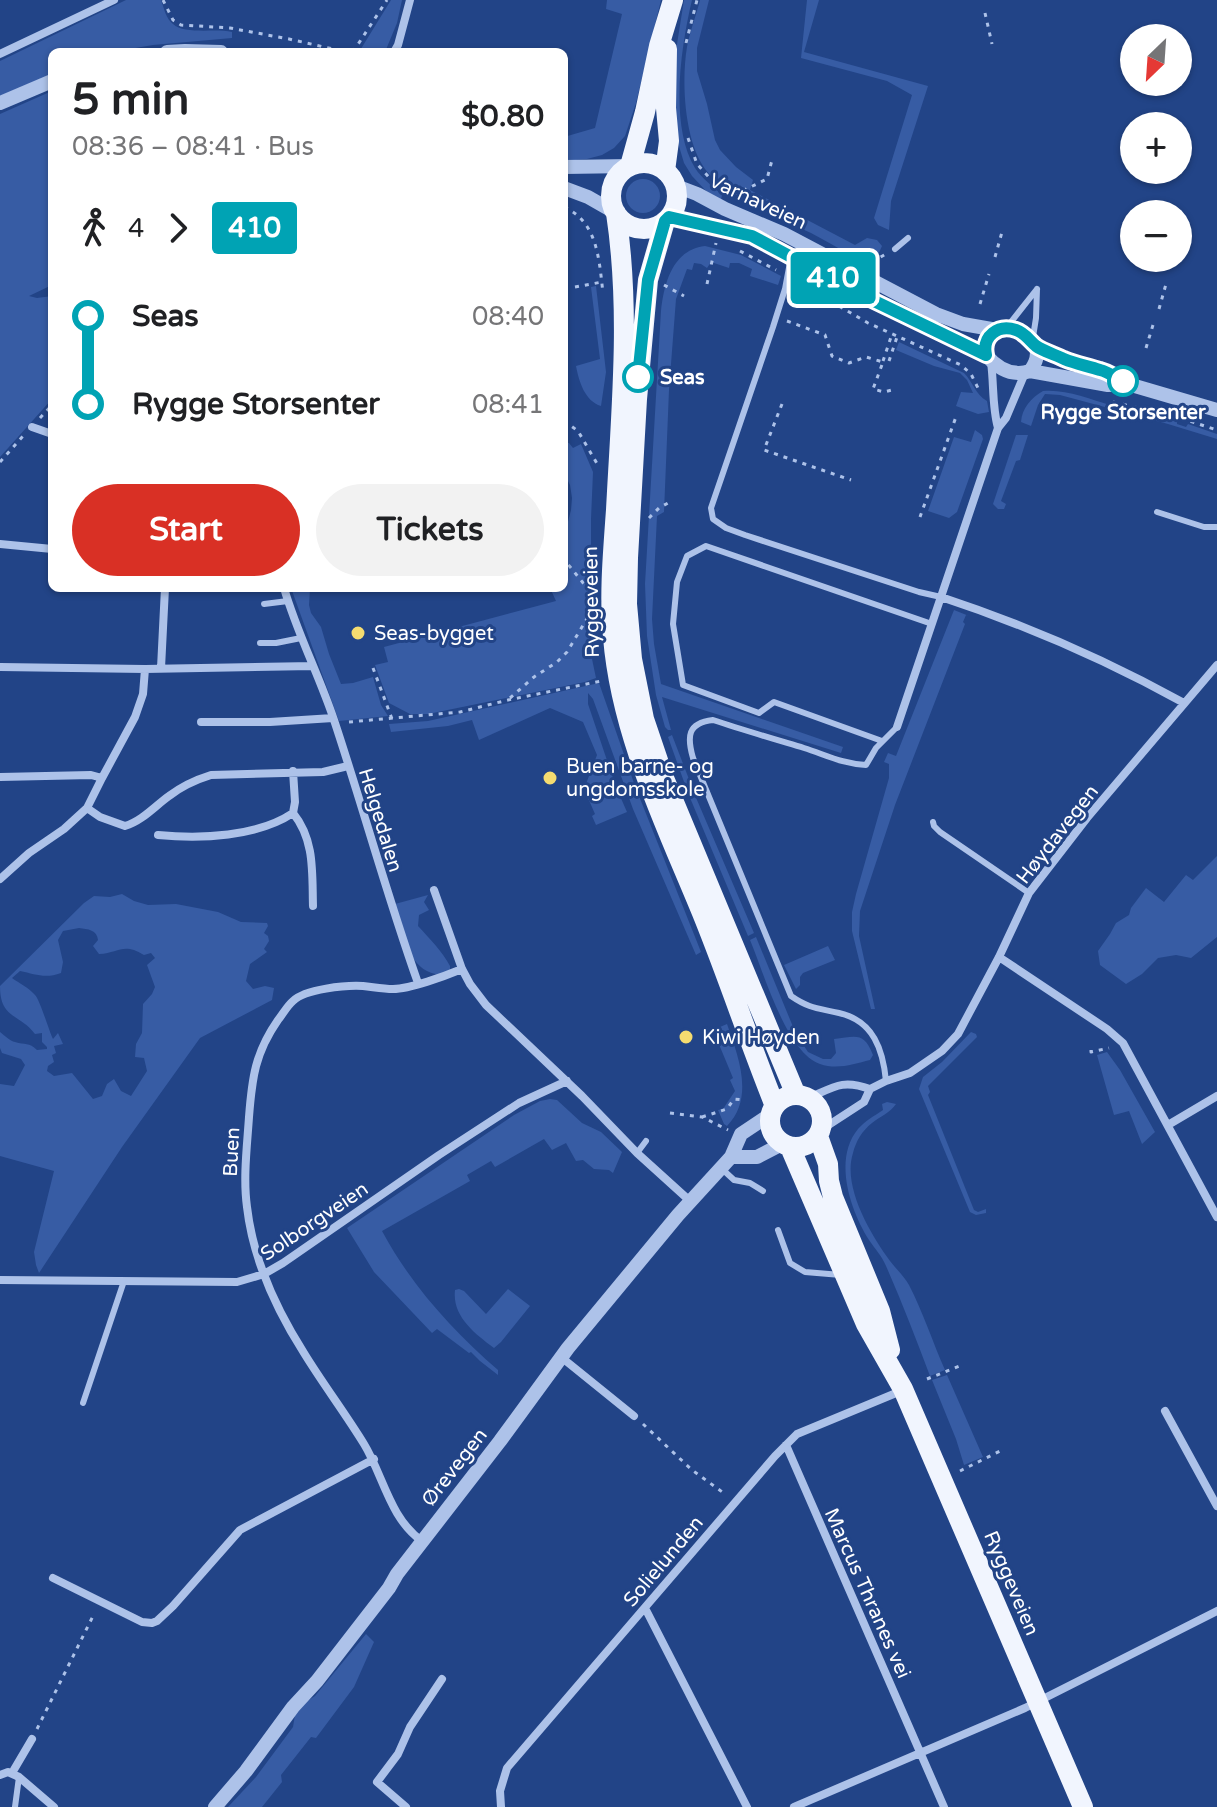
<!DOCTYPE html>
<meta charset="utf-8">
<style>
:root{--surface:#fff;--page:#f2f2f2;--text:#202124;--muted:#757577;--accent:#d93025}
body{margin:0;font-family:"Varela Round",sans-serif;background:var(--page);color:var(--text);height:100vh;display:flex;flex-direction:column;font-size:30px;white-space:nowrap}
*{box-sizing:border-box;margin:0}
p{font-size:26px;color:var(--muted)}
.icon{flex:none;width:44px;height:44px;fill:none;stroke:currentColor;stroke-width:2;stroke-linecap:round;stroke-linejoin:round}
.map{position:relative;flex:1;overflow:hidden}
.drawer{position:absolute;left:48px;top:48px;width:520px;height:544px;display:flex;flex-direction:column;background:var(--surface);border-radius:12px;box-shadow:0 2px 6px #0004}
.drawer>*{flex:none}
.badge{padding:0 16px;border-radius:6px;font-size:28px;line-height:52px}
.needle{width:52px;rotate:205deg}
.tools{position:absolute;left:1120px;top:24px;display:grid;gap:16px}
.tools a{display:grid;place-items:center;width:72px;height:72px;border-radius:50%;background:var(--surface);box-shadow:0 2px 6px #0004;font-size:40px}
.map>.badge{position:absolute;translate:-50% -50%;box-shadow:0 0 0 4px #fff}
.legs{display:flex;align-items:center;gap:12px;height:88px;padding:0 24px;font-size:26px}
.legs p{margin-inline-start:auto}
.headline{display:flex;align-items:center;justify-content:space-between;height:136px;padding:0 24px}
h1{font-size:44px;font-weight:800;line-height:60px}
.cta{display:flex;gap:16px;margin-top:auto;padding:16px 24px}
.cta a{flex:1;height:92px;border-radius:48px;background:var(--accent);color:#fff;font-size:32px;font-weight:800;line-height:92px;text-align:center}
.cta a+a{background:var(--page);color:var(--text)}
ul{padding:0 24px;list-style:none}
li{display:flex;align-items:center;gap:28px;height:88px;font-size:30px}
li i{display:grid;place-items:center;width:12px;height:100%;margin:0 10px;background:currentColor}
li i::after{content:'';width:20px;height:20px;margin:-10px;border:6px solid;border-radius:50%;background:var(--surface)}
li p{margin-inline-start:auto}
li:first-child i{background:linear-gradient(#0000 50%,currentColor 0)}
li:last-child i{background:linear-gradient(currentColor 50%,#0000 0)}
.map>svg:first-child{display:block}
.green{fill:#375ca4;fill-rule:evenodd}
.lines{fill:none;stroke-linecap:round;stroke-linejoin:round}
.path{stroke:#adc2e9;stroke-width:3;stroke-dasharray:4 6;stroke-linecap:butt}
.service{stroke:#adc2e9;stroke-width:6}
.minor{stroke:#adc2e9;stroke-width:8}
.tertiary{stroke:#adc2e9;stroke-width:14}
.primary{stroke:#f1f5fe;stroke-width:20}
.line-1-casing{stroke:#fff;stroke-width:18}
.line-1{stroke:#00a3b4;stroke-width:12}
.stop-1-dot{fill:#fff;stroke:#00a3b4;stroke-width:4}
.poi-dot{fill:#f5dc70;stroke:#224487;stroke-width:3}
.labels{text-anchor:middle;stroke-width:6;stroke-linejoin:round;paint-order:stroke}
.street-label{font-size:20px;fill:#fff;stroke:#224487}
.stop-label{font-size:20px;font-weight:bold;fill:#fff;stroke:#224487;text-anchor:start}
.poi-label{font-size:20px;fill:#fff;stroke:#224487;text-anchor:start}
</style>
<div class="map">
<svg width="1217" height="1807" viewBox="0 0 1217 1807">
<rect width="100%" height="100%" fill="#224487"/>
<path class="green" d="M126,0H161C164,8 166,19 173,24C184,35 216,28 232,32V38L153,45L112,52H52V74L0,96V61Z
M391,0H402L397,23L385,52H359Z
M607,0H661L636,103L625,136L614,148L602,155L587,159L564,161V137L595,128L622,14L606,9Z
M684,0H692C681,46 669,125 695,168C702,179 713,186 722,195L721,200L707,192L692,176L684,163L676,136L674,63Z
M700,0H709L697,48V71L707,104L715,140L720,150L736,167L753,180L750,190L855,245L867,238L877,240L882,246L878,255L862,260L854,257C840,249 826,241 811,233C777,217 739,203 711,176C684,150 681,82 687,47C690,31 696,16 700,0Z
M807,0H819L804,52L928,86L891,201L889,230L878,225L874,218L912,95L887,81L801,58Z
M52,91V285L29,296L37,298L52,296V399L0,457V114Z
M626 196a17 17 0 1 1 34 0a17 17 0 1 1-34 0Z
M705,246L741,255L781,276L778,285L750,276L752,269L739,263H730L729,268L711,262L707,268L701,264L694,263L692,270L687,269L676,299L669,390L664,512L657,516L652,619L654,644L661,684L843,747L841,753L662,697L671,730H668L665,727L656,695L647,636L645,584L661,311C664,284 672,250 705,246Z
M596,286L606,372L601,406C585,401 579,382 576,366L600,359L591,287Z
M899,342L964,373C973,382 975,394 987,401L989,412L978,414L956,406L961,392L973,393L967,380L960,373L934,366L896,350Z
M1043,391C1066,389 1089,399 1110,405C1132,412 1155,416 1177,422V424L1186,427L1188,424L1217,434V439L1168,424L1060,395L1045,394L1038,405L1031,426L1021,422C1022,408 1031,398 1043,391Z
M975,430L982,435L983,439L957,512L949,518L928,511L954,437L971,442Z
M1016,435H1028L1020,460L1016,461L1001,501L1006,504L1004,509H998L993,504Z
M564,441L566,443H569L573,448L581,444L593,472L591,519V633L592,659L596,678L585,682L428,714H410L389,703L375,665L388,662L384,647L556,601L550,588H564V537L571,510L572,498L570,485L564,473Z
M291,588H310L309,605L311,613L321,627L329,654L341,684L353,683L373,677L381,705L388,716L339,721Z
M954,610L969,616L966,615L963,622L965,624L895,805L860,911L859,936L875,1009H871L852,931V912L856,894L889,778V764L884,762L888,753L896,756Z
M599,683L635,786L701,952L696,955L633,809L593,699L588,693V704L616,787L627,812L596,825L592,816L595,814L584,789L597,755L583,722L550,708L479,740L472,720L448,726L391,732L389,724L428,721Z
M672,735L697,800L754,933L748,936L688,793L668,737Z
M1217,856V937L1191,958L1176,955L1158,958L1142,974L1126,984L1100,965L1098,951L1110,934L1116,923L1129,915L1131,908L1146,888L1164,902L1186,875L1193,880Z
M122,894L134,901L148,905L176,904L218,912L241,922L267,923L268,926L264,933L268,936L269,941L264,949L267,952L250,964L246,981L253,989L265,986L274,988L272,1000L200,1038L122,1147L39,1273L36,1265L34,1252L54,1171L0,1156V1084L14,1086L25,1065L21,1059L2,1053L0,1048V1032C4,1035 10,1041 15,1042C25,1045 29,1042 37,1050L47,1049V1047L42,1042V1033L35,1034C19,1013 0,1019 0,986L84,903L94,896L110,897ZM79,928C88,929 97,930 98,940L93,946L99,954C119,953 123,942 144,955L151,953L155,958L147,965L155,987L152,994L143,1004L142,1033L136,1044L135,1057L144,1058L147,1071L131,1096L121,1091L114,1079L107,1084L102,1096L93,1099L72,1073L54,1076L47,1071L48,1066L54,1062L52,1055L56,1053L54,1046L63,1044L58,1033L53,1039C49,1031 40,1000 35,995C29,988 19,983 12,978L20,971C35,974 45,979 61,973L63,962L58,940L63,931Z
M428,895L424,902L429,910L419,915L418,926C430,939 442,951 450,966V970L440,975C427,973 418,967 412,956L395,904Z
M756,937L796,1034L808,1052L823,1059H831L836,1053L834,1039C857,1036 864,1032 873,1055L870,1060C854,1064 837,1070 820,1064C786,1052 764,973 750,940Z
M828,946L835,960L803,973L800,977V985L796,989L784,965Z
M727,1024C738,1056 755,1097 727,1126L724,1124L718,1110L723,1109L735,1091L730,1080L733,1078L713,1030Z
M971,1032L976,1034L977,1037L928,1086L930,1092L928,1095L974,1210L978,1212L986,1209V1213L976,1215L970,1212L919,1089L923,1077L942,1062Z
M1107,1052L1120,1070L1155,1132L1142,1144L1129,1111L1114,1115L1097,1055Z
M550,1099L557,1100L582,1123L601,1132L622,1152L613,1173L609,1170L594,1169L583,1160L576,1161L566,1143L552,1150L544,1139L495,1167L491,1161L467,1175L470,1181L382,1231C411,1285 452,1330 498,1370V1375L480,1361L471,1352L469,1353L437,1329L432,1333L374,1272L347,1228L514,1115L540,1101Z
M887,1102L896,1104C890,1113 881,1116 872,1123C862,1131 856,1141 853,1153C842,1187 871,1235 890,1261C896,1269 904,1276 909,1285C923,1312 933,1343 945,1370L930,1376C916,1339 902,1302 886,1266C882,1256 875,1249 869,1240C850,1210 833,1159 858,1129C865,1121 874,1116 883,1110L882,1104Z
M459,1289L464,1291L486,1314L508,1289L530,1306L501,1342L494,1348C474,1333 452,1316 455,1290Z
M947,1375L983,1457L964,1465L956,1439L932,1380Z
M366,1634L374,1642L354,1687L316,1738L311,1737L281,1775L282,1782L262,1807H228L256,1777L293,1727L295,1715L301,1705L315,1696Z"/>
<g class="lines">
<path class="path" d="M163,0L173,20L181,25L230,28L289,39L346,52
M985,13L992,44
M686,43L697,0
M353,52L387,0
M688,138L697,164L716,185
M734,195L767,179L772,160
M564,207C598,222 599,260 603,293
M740,251L776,270
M995,257L1002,232
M872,262L886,254
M796,281L868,323L961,365L971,374L979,390
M707,284L716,243
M664,285L684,296
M575,287L602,282
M980,304L989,274
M1159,309L1166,284
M787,321L825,335L832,356L849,363L866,357L883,362L873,389L884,392L892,390
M1146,348L1153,325
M883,361L892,334
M889,361L897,337
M1113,402L1177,417L1217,430
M782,404L764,450L851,480
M40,418L52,405
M564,421L578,431L599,467
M0,462L24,435
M920,517L957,414
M649,518L659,508L668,503
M564,556L567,563L592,594
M373,668L392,719
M510,698L534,677L557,662L567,652L591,612
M349,722L460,712L508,700L601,681
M1091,1050V1052L1109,1048
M670,1113L702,1117L728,1130
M702,1117L727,1109L734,1099L744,1100
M927,1379L962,1365
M643,1424L692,1470L725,1494
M960,1471L1000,1451
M37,1729L94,1614"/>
<path class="service" d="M895,249L908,238
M791,257L785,289L773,327L711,508L713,519L726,528L745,535L919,592L941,597
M1007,327L1037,289
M1033,337L1036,318L1037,289
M1157,512L1204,527H1217
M264,604L288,601
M260,643H276L301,638
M882,741L774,702L759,713L683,685L673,624L677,582L687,556L706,546L932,624
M933,822L934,826L940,832L1029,893
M886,1081C883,1050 874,1021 839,1013C818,1008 810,1009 791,996L693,758C687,737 687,723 713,720C743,730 774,739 804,748C826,755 843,764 866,765L876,748L897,727
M637,1153L646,1141
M721,1168L734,1180L750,1183L763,1191
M778,1230L790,1263L805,1272L841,1275
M83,1403L124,1281
M15,1807L19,1777"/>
<path class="minor" d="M394,52L398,45L410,0
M0,54L114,0
M991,362C994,384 992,407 998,428
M32,427L52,434
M0,544L52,549
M284,588C297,633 319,675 334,720C363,807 387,896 418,983
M941,597C1026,625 1106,660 1184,703
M0,667L145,669L313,666
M161,668L165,588
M201,722H270L333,718
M897,727L998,428L1006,418L1025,373
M0,777L91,775L102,778
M87,808L100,817L125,826C142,821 155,806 169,796C182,786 195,780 211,775L323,772L348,766
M293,813C315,840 312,873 313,906
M158,835C201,839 257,837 293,813L295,802L293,771
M0,879L29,853L64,829L87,808L102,778L135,717L143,694L145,669
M434,890L462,969L470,984L486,1005L582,1096L637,1153L690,1201
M999,957L1107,1029L1123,1043L1217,1217
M809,1098C834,1087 842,1079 870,1089
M1168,1125L1217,1096
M821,1130L864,1102L870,1089L886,1081L910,1073L942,1051L958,1034L999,957L1029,893L1087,818L1217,665
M0,1280L237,1282L264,1274L283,1263L439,1155L519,1103L567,1081
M561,1357L634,1416
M1165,1411L1217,1506
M786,1445L944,1807
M422,1541C390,1519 383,1475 364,1444C345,1413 323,1384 304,1353C276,1309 253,1259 247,1207C243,1178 247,1147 249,1117C252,1078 255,1053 278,1020C283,1014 287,1006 293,1001C305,989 346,985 363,986C373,987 383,989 393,989C410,989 445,976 462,969
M53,1578L142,1622L152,1623L157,1621L173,1606L240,1530L374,1459
M645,1608L747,1807
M12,1773L32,1739
M0,1775L8,1772L19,1777L54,1807
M406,1807L377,1782L398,1754L410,1727L442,1679
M501,1807L500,1791L507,1768L775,1456L797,1434L901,1391
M794,1807L1025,1708L1217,1611"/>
<path class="tertiary" d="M167,52L185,51L221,52
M0,103L52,81
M564,167L630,166
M676,186L697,194L725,209L784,234L936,314L963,324L997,330
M564,188L588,197L616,213
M669,217L752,236L870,299L986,355C998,369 1012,377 1030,371C1061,330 977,309 986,355
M1037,347L1068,360L1104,371L1128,384L1217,410
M1030,371L1108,385L1128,384
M731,1157H757L782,1144
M215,1807L246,1771L293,1707L317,1681L389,1588L397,1574L500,1441L568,1348L678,1215L731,1157L741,1134L771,1114"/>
<path class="primary" d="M611 196a33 33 0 1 1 66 0a33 33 0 1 1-66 0Z
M630,166L645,112L659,46L673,0
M665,171L669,141L666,108L667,49
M616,213C631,312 621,411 616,510C613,552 609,595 613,637C621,736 667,827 704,918C729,980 750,1044 775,1106
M665,221L648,280L637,399L628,558L627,604L632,659L644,719L664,778L796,1095
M770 1121a26 26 0 1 1 52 0a26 26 0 1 1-52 0Z
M818,1136L828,1164L829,1181L833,1197L880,1311L890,1350
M790,1147L866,1324L903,1389L1083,1807"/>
</g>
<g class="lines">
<g class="line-1-casing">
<path id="line-1" d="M638,377L648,280L665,221L669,217L752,236L870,299L986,355C982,336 998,324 1016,330C1025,333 1029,340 1036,346C1043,351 1056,355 1064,359C1076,364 1088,366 1100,370C1108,372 1115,377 1123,381"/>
</g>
<use href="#line-1" class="line-1"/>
</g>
<g class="stop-1-dot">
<circle cx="638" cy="377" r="14"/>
<circle cx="1123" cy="381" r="14"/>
</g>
<g class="poi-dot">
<circle cx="358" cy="633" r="8"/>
<circle cx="550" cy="778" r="8"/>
<circle cx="686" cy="1037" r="8"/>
</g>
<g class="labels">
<g class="street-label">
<text transform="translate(758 201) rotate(25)" y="7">Varnaveien</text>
<text transform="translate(591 602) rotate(-91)" y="7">Ryggeveien</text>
<text transform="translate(381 820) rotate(73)" y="7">Helgedalen</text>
<text transform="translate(1057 834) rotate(-52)" y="7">Høydavegen</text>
<text transform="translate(231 1152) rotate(-87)" y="7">Buen</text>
<text transform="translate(314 1221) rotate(-34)" y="7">Solborgveien</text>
<text transform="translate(454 1467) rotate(-52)" y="7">Ørevegen</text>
<text transform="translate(663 1561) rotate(-50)" y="7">Solielunden</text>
<text transform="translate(1012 1583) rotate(67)" y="7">Ryggeveien</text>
<text transform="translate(868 1593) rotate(66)" y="7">Marcus Thranes vei</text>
</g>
<g class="stop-label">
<text x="660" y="384">Seas</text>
<text x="1123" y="419" text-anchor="middle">Rygge Storsenter</text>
</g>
<g class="poi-label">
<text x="374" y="640">Seas-bygget</text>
<text x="566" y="773">Buen barne- og<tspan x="566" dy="23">ungdomsskole</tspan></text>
<text x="702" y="1044">Kiwi Høyden</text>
</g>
</g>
</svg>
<div class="tools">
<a><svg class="needle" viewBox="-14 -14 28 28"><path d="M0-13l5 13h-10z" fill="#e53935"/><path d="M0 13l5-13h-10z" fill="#757577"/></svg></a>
<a>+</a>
<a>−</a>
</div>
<b class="badge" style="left:833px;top:278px;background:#00a3b4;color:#fff">410</b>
<section class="drawer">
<div class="headline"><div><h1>5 min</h1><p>08:36 – 08:41 · Bus</p></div><b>$0.80</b></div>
<div class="legs"><svg class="icon" aria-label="walk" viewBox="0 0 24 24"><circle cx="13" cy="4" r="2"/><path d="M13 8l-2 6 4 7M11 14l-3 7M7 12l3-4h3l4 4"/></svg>4<svg class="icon" aria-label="forward" viewBox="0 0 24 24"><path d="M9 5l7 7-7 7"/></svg><b class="badge" style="background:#00a3b4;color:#fff">410</b></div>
<ul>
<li><i style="color:#00a3b4"></i><b>Seas</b><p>08:40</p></li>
<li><i style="color:#00a3b4"></i><b>Rygge Storsenter</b><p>08:41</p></li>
</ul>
<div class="cta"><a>Start</a><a>Tickets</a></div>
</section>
</div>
